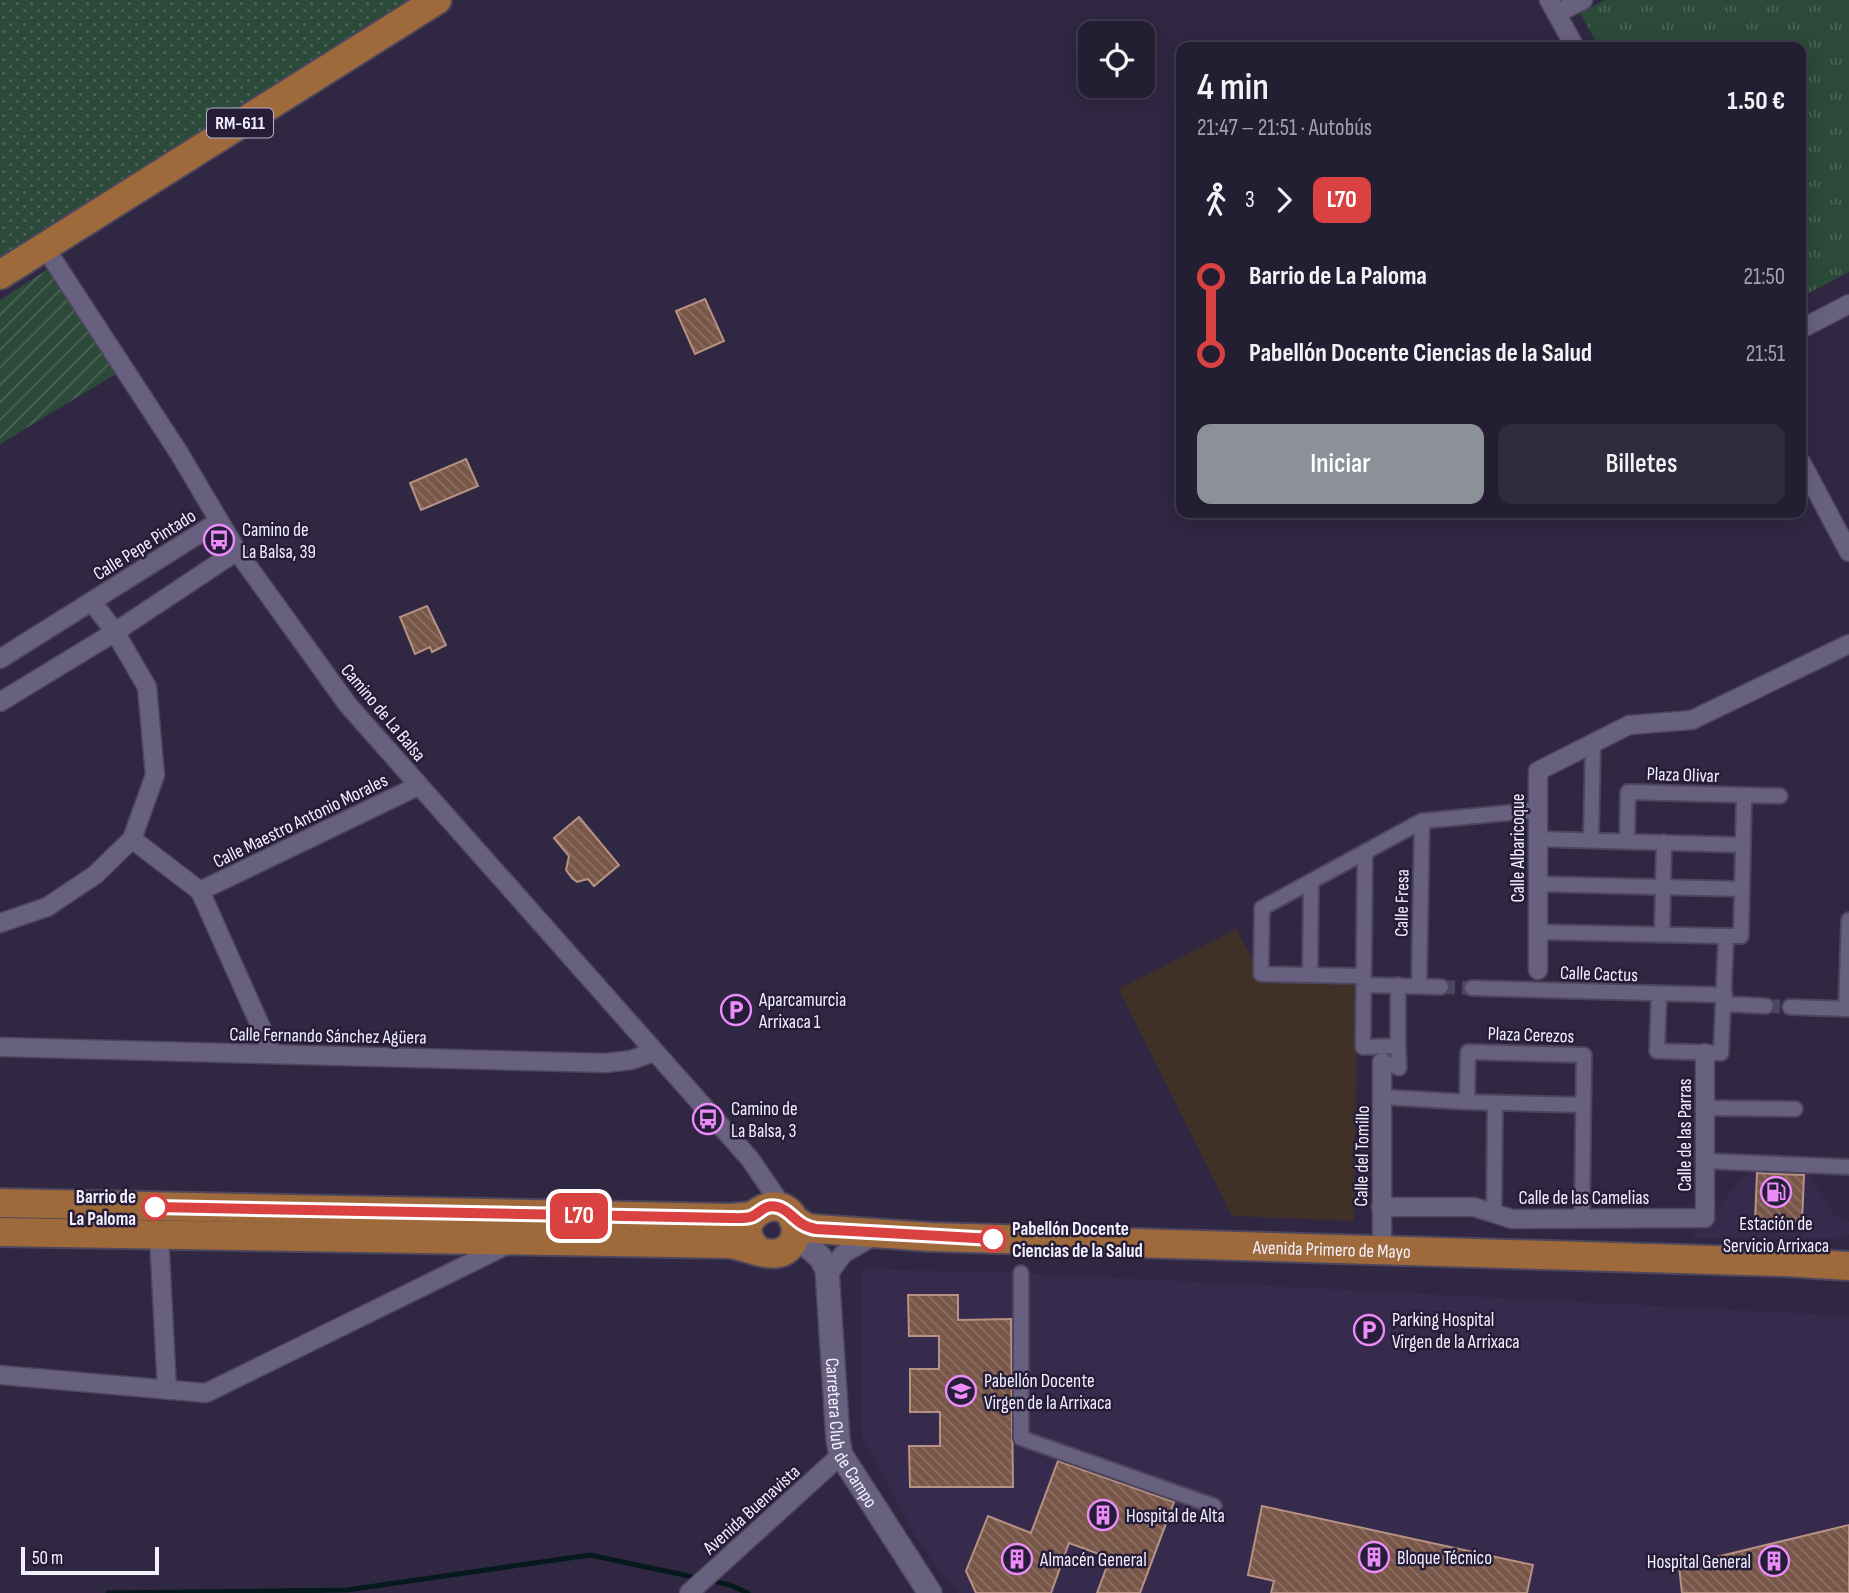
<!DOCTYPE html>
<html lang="es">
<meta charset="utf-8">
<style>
:root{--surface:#241e32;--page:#302b3e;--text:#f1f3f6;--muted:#a3a2ac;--line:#413c4d;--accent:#8c9099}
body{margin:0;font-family:"Sofia Sans Condensed",sans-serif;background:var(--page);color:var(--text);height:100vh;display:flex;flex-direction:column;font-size:26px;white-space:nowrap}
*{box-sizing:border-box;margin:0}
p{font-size:23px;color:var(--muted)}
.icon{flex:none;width:38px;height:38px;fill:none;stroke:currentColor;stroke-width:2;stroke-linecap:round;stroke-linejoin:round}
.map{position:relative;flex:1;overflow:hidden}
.sheet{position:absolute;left:1176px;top:42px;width:630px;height:476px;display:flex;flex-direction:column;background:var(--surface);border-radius:14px;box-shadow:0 4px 18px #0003,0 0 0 2px var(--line)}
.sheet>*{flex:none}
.badge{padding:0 14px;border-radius:10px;font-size:24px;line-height:46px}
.controls{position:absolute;left:1078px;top:21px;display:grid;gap:14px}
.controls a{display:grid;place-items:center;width:77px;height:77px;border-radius:14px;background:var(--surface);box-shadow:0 4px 18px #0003,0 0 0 2px var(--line);font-size:35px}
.scale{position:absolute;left:21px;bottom:18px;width:138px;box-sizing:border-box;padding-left:7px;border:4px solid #f3f0fe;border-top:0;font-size:19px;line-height:24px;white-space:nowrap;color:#f3f0fe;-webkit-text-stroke:5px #261e38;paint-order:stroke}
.map>.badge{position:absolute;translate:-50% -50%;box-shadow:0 0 0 4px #fff}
.legs{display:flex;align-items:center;gap:10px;height:77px;padding:0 21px;font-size:23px}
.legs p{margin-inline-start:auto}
.head{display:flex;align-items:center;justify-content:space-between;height:119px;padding:0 21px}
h1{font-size:38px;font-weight:600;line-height:52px}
.cta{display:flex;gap:14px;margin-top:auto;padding:14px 21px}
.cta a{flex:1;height:80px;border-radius:14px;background:var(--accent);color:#fff;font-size:28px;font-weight:600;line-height:80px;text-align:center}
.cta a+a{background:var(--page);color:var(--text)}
ul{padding:0 21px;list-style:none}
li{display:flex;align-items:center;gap:24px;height:77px;font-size:26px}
li i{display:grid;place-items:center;width:10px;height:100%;margin:0 9px;background:currentColor}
li i::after{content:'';width:18px;height:18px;margin:-9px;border:5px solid;border-radius:50%;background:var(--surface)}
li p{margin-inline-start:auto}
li:first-child i{background:linear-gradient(#0000 50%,currentColor 0)}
li:last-child i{background:linear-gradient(currentColor 50%,#0000 0)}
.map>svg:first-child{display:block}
.built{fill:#362b4d}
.education{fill:#413027}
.grass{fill:url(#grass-dots)}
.park{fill:url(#park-tufts)}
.garden{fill:url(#garden-furrows)}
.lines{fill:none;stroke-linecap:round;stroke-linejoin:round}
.stream{stroke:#061a1d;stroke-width:5}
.building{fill:url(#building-back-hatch);stroke:#b79283;stroke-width:2}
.pedestrian-tunnel{stroke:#4d465f;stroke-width:14;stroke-dasharray:14 7;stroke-linecap:butt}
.pedestrian-casing{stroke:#4d465c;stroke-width:18}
.minor-casing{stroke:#4d465c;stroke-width:21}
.tertiary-casing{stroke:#4d465c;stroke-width:26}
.primary-casing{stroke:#4d465c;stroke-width:32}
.pedestrian{stroke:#68607f;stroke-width:14}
.minor{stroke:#68607f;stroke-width:18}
.tertiary{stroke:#68607f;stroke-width:23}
.primary{stroke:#9e6a3c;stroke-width:28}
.line-1-casing{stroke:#fff;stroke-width:16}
.line-1{stroke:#da4241;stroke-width:10}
.stop-1-dot{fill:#fff;stroke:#da4241;stroke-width:3.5}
.labels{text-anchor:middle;stroke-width:5;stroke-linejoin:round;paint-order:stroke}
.shield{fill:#261e38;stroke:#b6b1c3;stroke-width:2}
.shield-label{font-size:18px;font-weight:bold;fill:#f3f0fe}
.poi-label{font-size:19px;fill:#f3f0fe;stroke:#261e38;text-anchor:start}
.street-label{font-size:19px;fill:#f3f0fe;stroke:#261e38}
.stop-label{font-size:19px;font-weight:bold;fill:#f3f0fe;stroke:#261e38;text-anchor:end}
</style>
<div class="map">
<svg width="1849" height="1593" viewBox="0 0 1849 1593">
<defs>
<pattern id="grass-dots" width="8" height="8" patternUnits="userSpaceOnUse" patternTransform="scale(1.75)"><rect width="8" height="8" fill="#2c4a39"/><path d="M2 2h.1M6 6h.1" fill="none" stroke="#4b6457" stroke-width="1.8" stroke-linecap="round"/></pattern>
<pattern id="park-tufts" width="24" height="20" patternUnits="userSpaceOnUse" patternTransform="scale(1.75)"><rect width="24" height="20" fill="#2c4a39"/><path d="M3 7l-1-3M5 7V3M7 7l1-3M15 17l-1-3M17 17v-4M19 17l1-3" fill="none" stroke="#4b6457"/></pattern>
<pattern id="garden-furrows" width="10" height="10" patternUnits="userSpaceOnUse" patternTransform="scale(1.75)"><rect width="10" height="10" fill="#2c4a39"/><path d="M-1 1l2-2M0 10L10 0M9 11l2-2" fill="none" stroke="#4b6457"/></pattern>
<pattern id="building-back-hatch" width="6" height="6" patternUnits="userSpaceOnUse" patternTransform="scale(1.75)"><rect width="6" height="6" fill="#785749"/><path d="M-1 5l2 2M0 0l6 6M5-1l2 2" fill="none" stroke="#8c6f64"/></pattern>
</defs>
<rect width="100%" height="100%" fill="#302843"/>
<path class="built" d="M1751,1169H1806L1834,1214L1849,1222V1234L1838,1239L1691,1238Z
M861,1269L1021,1273L1849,1316V1593H958L922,1547L862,1437Z"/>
<path class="education" d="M1236,929L1266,983L1358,982L1354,1221L1232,1216L1119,989Z"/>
<path class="grass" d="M0,0H430L0,275Z"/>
<path class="park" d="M1605,0H1849V272L1801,297V47H1599L1580,13Z"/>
<path class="garden" d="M56,264L124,369L0,444V300Z"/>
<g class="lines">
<path class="stream" d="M708,1580L730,1585L748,1593
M108,1593L347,1590L590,1555L698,1578"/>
</g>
<path class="building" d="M705,299L724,341L695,354L676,311Z
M466,459L478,486L421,510L410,483Z
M427,606L446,645L432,652L430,647L415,654L400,617Z
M579,817L619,865L594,886L588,879L577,882L572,878L566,870L569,856L554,838Z
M1757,1173L1804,1175L1802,1222L1755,1220Z
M908,1295H958V1320L1011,1319L1013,1487H910L909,1446H940V1412H910V1369H939V1336H909Z
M1058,1461L1174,1502L1140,1593H1097L1110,1558L1069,1543L1051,1593H976L966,1571L988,1516L1031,1533Z
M1262,1506L1533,1565L1527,1593H1271L1274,1581L1248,1575Z
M1849,1525V1593H1682L1679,1566Z"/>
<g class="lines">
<path class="pedestrian-tunnel" d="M1441,987L1472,988
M1766,1006L1790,1007"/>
<g class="pedestrian-casing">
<path id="pedestrian" d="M1744,795L1780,796
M1538,839L1743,845L1744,795L1628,792L1627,841
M1591,840L1593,743
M1365,852L1363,1047L1398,1046L1399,1068L1382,1062
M1538,884L1742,889
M1538,932L1726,936
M1662,935L1664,842
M1310,975L1311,882
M1363,976L1261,974L1262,908L1422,821L1538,810
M1364,985L1441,987
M1419,986L1422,821
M1472,988L1725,995
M1659,994L1657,1051L1721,1053L1726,936H1741L1743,845
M1725,1004L1766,1006
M1790,1007L1849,1009
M1846,1009L1849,920
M1398,1046V985
M1383,1097L1467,1102
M1705,1108L1795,1109
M1705,1161L1849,1167
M1494,1211L1495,1103
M1582,1218L1584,1055L1468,1052L1467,1102L1583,1105
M1021,1273V1438L1214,1506"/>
</g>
<g class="minor-casing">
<path id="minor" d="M1549,0L1575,47
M1557,13L1583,0
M44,246L179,453L237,551L348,705L750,1159L785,1210
M1801,329L1849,304
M1801,462L1849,552
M0,659L218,522
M0,702L115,632L237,551
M132,839L200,891L273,1054
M200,891L418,786
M0,923L47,907L95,875L132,839L155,775L147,687L115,632L92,602
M1538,970V771L1629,725L1692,720L1849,644
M0,1047L606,1063L631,1060L654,1052
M1381,1207H1474L1512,1219L1705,1218V1053
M159,1236L167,1390
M1382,1251V1062
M827,1276L843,1254L874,1236
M0,1375L206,1393L507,1245
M689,1593L841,1455"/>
</g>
<g class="tertiary-casing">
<g id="tertiary">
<path id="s1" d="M795,1235L820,1257L827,1269L838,1440L841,1455L930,1593"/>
</g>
</g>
<g class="primary-casing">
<g id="primary">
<path d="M0,275L437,0"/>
<path d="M0,1203L730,1218L753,1216"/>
<path id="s2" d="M793,1219L807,1228L816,1229L931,1237L1784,1262L1849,1266"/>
<path d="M0,1232L730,1244C749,1246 776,1264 791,1245C795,1239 797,1231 795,1224C786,1185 723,1219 758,1250"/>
</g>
</g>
<use href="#pedestrian" class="pedestrian"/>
<use href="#minor" class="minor"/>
<use href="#tertiary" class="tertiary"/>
<use href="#primary" class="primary"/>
</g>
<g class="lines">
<g class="line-1-casing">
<path id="line-1" d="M155,1207L730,1218C736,1218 747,1219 753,1216C762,1211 765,1204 778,1207C792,1211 796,1226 816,1229L993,1239"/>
</g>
<use href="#line-1" class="line-1"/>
</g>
<defs>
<g id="bus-ring" transform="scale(1.575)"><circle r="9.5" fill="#261e38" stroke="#ed8cf9" stroke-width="1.5"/><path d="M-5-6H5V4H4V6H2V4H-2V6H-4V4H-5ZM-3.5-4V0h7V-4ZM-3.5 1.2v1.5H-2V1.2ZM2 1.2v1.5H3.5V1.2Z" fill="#ed8cf9"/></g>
<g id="parking-ring" transform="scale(1.575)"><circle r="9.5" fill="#261e38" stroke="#ed8cf9" stroke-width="1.5"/><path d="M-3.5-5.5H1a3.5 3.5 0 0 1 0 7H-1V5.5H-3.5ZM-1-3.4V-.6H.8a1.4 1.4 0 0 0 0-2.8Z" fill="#ed8cf9"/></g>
<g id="fuel-ring" transform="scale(1.575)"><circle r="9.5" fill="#261e38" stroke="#ed8cf9" stroke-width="1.5"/><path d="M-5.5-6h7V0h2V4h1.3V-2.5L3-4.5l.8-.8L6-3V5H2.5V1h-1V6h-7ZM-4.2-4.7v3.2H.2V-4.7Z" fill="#ed8cf9"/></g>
<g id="university-ring" transform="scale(1.575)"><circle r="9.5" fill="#261e38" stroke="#ed8cf9" stroke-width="1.5"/><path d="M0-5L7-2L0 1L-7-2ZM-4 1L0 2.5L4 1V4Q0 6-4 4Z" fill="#ed8cf9"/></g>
<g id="building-ring" transform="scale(1.575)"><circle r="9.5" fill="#261e38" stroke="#ed8cf9" stroke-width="1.5"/><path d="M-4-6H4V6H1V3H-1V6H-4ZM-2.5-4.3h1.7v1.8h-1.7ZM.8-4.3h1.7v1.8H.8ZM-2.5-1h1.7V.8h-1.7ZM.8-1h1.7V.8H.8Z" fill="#ed8cf9"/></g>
</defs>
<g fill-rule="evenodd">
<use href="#bus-ring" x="219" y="540"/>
<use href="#parking-ring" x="736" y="1010"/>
<use href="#bus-ring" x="708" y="1119"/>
<use href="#fuel-ring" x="1776" y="1192"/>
<use href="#parking-ring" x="1369" y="1330"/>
<use href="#university-ring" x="961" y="1391"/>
<use href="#building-ring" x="1103" y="1515"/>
<use href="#building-ring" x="1374" y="1557"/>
<use href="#building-ring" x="1017" y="1559"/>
<use href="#building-ring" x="1774" y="1561"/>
</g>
<g class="stop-1-dot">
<circle cx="155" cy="1207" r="12"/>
<circle cx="993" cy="1239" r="12"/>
</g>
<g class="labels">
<rect class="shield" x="207" y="108.5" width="66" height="29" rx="5"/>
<g class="shield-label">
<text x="240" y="129">RM-611</text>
</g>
<g class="poi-label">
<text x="242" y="536">Camino de<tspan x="242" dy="22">La Balsa, 39</tspan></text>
<text x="759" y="1006">Aparcamurcia<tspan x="759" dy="22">Arrixaca 1</tspan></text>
<text x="731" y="1115">Camino de<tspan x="731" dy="22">La Balsa, 3</tspan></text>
<text x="1776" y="1230" text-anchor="middle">Estación de<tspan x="1776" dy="22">Servicio Arrixaca</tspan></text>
<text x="1392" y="1326">Parking Hospital<tspan x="1392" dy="22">Virgen de la Arrixaca</tspan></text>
<text x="984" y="1387">Pabellón Docente<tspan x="984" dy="22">Virgen de la Arrixaca</tspan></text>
<text x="1126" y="1522">Hospital de Alta</text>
<text x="1397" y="1564">Bloque Técnico</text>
<text x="1040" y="1566">Almacén General</text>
<text x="1751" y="1568" text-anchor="end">Hospital General</text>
</g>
<g class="street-label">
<text transform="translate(144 544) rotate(-32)" y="7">Calle Pepe Pintado</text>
<text transform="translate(384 712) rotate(50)" y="7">Camino de La Balsa</text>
<text transform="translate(1683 774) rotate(2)" y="7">Plaza Olivar</text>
<text transform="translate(300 820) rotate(-26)" y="7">Calle Maestro Antonio Morales</text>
<text transform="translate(1517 848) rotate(-90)" y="7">Calle Albaricoque</text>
<text transform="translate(1401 903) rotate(-89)" y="7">Calle Fresa</text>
<text transform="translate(1599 973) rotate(2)" y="7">Calle Cactus</text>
<text transform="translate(1531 1034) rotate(2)" y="7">Plaza Cerezos</text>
<text transform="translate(328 1035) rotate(1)" y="7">Calle Fernando Sánchez Agüera</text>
<text transform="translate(1684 1135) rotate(-90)" y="7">Calle de las Parras</text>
<text transform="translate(1361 1156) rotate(-89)" y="7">Calle del Tomillo</text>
<text x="1584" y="1204">Calle de las Camelias</text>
<text dy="7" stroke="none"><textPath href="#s2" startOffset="542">Avenida Primero de Mayo</textPath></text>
<text dy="7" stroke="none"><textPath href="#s1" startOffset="215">Carretera Club de Campo</textPath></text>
<text transform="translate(751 1509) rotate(-42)" y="7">Avenida Buenavista</text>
</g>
<g class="stop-label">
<text x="136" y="1203">Barrio de<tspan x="136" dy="22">La Paloma</tspan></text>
<text x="1012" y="1235" text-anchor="start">Pabellón Docente<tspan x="1012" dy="22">Ciencias de la Salud</tspan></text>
</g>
</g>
</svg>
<div class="controls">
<a><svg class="icon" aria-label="locate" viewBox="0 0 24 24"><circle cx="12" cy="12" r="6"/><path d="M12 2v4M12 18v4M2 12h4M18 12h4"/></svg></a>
</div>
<div class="scale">50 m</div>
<b class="badge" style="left:579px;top:1216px;background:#da4241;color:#fff">L70</b>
<section class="sheet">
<div class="head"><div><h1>4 min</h1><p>21:47 – 21:51 · Autobús</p></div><b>1.50 €</b></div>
<div class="legs"><svg class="icon" aria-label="walk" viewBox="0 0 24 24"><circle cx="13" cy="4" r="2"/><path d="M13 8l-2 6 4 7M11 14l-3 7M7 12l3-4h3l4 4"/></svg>3<svg class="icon" aria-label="forward" viewBox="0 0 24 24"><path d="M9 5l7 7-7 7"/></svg><b class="badge" style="background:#da4241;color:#fff">L70</b></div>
<ul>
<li><i style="color:#da4241"></i><b>Barrio de La Paloma</b><p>21:50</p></li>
<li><i style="color:#da4241"></i><b>Pabellón Docente Ciencias de la Salud</b><p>21:51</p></li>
</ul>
<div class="cta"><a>Iniciar</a><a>Billetes</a></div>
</section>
</div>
